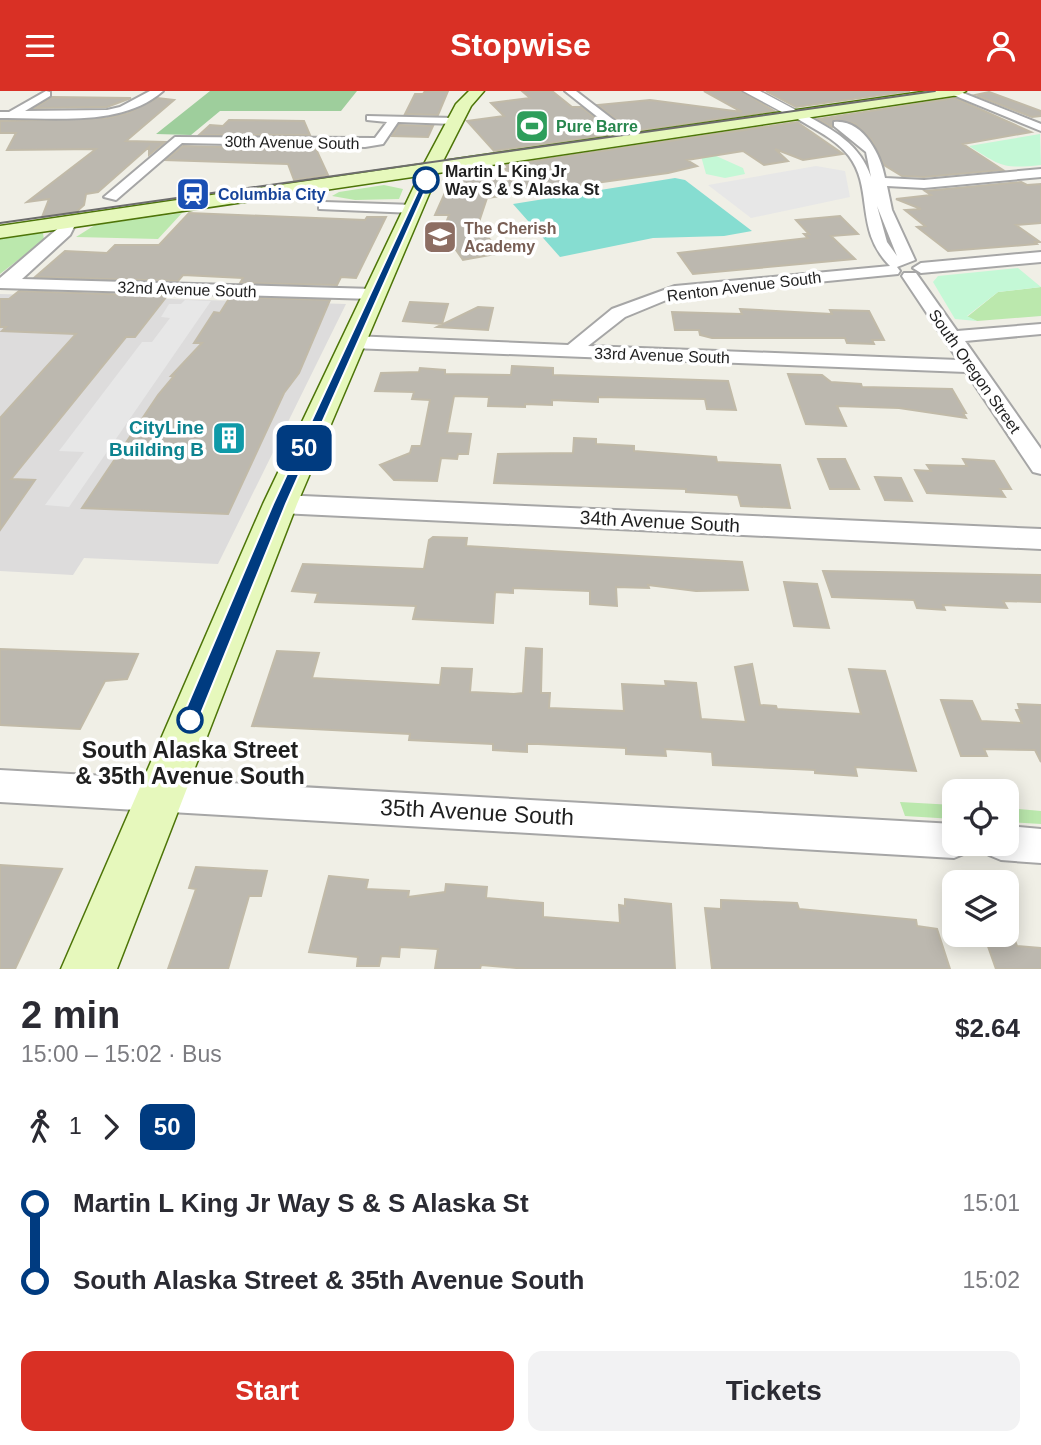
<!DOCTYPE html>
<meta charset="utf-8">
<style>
:root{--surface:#fff;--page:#f2f2f3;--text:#2b2b33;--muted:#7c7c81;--accent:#d93025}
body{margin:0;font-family:Helvetica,sans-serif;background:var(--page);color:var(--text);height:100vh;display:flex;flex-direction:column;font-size:26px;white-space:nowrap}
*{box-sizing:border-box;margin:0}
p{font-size:23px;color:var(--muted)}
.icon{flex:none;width:38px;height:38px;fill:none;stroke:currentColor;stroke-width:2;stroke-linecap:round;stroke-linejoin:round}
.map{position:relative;height:878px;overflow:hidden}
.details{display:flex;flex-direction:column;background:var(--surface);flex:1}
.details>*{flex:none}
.badge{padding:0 14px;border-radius:10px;font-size:24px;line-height:46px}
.tools{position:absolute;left:942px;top:688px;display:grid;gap:14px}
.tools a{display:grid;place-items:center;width:77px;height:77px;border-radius:14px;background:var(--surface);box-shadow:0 4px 18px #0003;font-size:35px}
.map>.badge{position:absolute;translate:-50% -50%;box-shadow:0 0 0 4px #fff}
.legs{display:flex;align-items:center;gap:10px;height:77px;padding:0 21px;font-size:23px}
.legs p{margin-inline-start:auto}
.overview{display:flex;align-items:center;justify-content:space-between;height:119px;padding:0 21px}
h1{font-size:38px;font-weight:700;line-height:52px}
.primary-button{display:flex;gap:14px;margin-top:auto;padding:14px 21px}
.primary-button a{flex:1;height:80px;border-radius:14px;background:var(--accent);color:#fff;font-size:28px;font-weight:700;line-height:80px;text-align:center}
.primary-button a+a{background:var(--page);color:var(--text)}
ul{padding:0 21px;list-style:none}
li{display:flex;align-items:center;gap:24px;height:77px;font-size:26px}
li i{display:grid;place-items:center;width:10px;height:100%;margin:0 9px;background:currentColor}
li i::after{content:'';width:18px;height:18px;margin:-9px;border:5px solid;border-radius:50%;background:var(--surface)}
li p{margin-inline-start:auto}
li:first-child i{background:linear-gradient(#0000 50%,currentColor 0)}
li:last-child i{background:linear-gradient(currentColor 50%,#0000 0)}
header{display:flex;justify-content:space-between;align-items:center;height:91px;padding:0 21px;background:var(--accent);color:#fff;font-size:32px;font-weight:700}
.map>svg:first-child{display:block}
.residential{fill:#dddcdc}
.grass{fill:#bbe8ad}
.forest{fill:#9ece9c}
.park{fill:#c4f8d6}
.pitch{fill:#86ddd1}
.parking{fill:#e7e7e7}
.building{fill:#bcb8af;stroke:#c1baa8;stroke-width:2}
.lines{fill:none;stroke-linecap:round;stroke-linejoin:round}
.minor-casing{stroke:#a6a6a6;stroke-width:4}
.tertiary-casing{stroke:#a6a6a6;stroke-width:3}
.secondary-casing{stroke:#4d7508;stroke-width:3}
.minor{fill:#fff;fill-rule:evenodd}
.tertiary{fill:#fff;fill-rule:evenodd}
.secondary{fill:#e6f8bc;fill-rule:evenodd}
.tram{stroke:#6d6d6d;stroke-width:2}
.line-1{fill:#003b80;stroke:#fff;stroke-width:2}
.stop-1-dot{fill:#fff;stroke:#003b80;stroke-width:3.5}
.labels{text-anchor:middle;stroke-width:7;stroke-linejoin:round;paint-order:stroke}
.far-leisure-label{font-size:16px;font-weight:bold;fill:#27864d;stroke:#fff;text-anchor:start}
.far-street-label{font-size:16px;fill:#1f1f1f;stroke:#fff}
.far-stop-label{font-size:16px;font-weight:bold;fill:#1f1f1f;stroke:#fff;text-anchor:start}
.far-transit-label{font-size:16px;font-weight:bold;fill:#164399;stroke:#fff;text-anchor:start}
.far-education-label{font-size:16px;font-weight:bold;fill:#785e54;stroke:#fff;text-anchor:start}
.culture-label{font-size:19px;font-weight:bold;fill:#0d838f;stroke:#fff;text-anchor:end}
.street-label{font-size:19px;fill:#1f1f1f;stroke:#fff}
.near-stop-label{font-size:23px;font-weight:bold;fill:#1f1f1f;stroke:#fff}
.near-street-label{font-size:23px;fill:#1f1f1f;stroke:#fff}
</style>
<header><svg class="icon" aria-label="menu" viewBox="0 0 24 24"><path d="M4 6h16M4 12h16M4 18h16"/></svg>Stopwise<svg class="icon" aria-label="person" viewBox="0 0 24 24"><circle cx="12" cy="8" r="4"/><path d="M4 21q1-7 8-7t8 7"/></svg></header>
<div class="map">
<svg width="1041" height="878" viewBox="0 0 1041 878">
<rect width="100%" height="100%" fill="#f0efe6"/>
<path class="residential" d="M0,203L346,213L218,473L84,467L73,484L0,480Z"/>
<path class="grass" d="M384,94L403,98L399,108L355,109L332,105L339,101Z
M182,122L158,148L76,146L95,134Z
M43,142L44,149L0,183V147Z
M1041,196V225L977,230L967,226L998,201Z
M900,711L954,714V728L905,725Z
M1006,717L1041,720V733L1006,731Z"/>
<path class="forest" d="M210,0H357L341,20H220L191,44L156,43Z"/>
<path class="park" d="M1040,43L1041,74C1002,78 1001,75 969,55Z
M714,64L743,77L745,83L725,87L706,83L701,65Z
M1018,177L1041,196L998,201L967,225L977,230L955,228L933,191L938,185Z"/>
<path class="pitch" d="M675,87L685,89L752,140L724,145L653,147L560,166L513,113Z"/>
<path class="parking" d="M816,75L845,80L850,106L751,127L708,94Z
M185,209L211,210L69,416L45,414L84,361L59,360L142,251H152L170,227L161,226L169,213H181Z"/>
<path class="building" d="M425,0H448L438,24L405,23L415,3H423Z
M522,0H552L572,16H581L615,42L627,37L598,14L650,9L742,21L704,0H741L774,20L494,60L467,30L504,25L491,12L530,7Z
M766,0H910L796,16Z
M989,1L1041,20V25L1032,26L975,4Z
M52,6L131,7L107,16L35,17Z
M157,7L174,9L126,50L165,51L149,64V56L98,101L86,103L84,114L76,121L42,126L49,108L27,111L96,58L7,59L16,42H0V30L107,27L128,22Z
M955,7L1031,41L963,53L1003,79L924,86L902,85L884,74L871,48L855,33L834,28L832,36L818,28Z
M229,29L304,30L310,44H199L210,34L223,35Z
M797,31L843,63L803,69L775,58L788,70L764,74L743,60L687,69L697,75L668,82L487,107L478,134L501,162L463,169L443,140L449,124H435L452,86L516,89L505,78L508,77L506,74Z
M399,34L433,35L428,46L392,45Z
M183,55L316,58L328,84L294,89L288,73L166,69Z
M1021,91L1027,94L1041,93V132L1016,134L1040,151H1035L1037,153L948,160L917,136L925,135L905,119L921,118L896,108L931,104L925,100Z
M189,122L365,129L367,126H386L356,187L341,186L337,194L240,192L243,187L183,184L178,190L35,186L65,160L107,162L115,154H159Z
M840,125L858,143L831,145L855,168L693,183L678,162L808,147L804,143H809L796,129Z
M19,200L167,205L135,246H126L11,388L35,389L0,439V327L76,243L2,240L6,236H0V208H9Z
M230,206L330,209L299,282L284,302L228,423L82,417L158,304L174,285H171L202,252H194L214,221L220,222Z
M410,211L448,213L442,233L403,230Z
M478,216L493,217L488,239L437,236Z
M740,218L832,223L830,219L869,220L884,249H872L874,253L847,252L845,247H712L700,244L699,239H675L672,221L742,223Z
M512,275L553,277V284L728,290L736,319L707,318L705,308L598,306V311L552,309V314L525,313V316L488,315L489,306L454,305L447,342L471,343L468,363H458L457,368L441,367L437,390L394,389L380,374L410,362L412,355H421L430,309L412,308L414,301L375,300L381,282L419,281L420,277L445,279V283L511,284Z
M788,283L822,284L831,291L861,293L862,296L952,298L966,322H963L966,327L899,317L837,315L846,335L806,333Z
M574,347L596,348V353L634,355V360L716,366L717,371L780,374L790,417L741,415L738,404L686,401V398L494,392L498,363L573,362Z
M818,368H845L859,398H830Z
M963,368L994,370L1011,398H1000L1005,406L927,402L915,379L931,380L927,374L967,375Z
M875,386L901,387L912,410L885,409Z
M433,446L467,447L466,455L742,471L748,499L696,500L648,494L649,497L616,496L617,515L590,513V500L513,497V502L495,501L493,532L413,528L416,515L315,511L318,502L292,500L303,473L424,478L429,449Z
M823,480L1041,484V511L1003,510L1007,517L943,514L945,519L917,517L914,509L832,506Z
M784,491L817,493L829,537L794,535Z
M526,557L542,558L541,602H550L549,617L624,620L622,593L666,595L665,590L696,592L701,628L746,631L735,576L752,573L760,614L776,615L777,618L861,623L849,578L885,580L916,680L855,676L857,685L815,682V679L713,674L712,661L665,658L666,665L626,663V657L538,653H527V661L493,659V653L409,649L410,643L252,635L277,560L319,562L312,587L440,594L442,577L472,578L470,601L514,603L523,602Z
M0,558L138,563L127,588L105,590L80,638L0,634Z
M941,609L972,610L981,630L1022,632L1016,619H1020L1018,613L1041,614V671L1035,659L984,658L987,665H961Z
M0,774L62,778L15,878H0Z
M196,776L267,780L261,805H249L228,878H168L196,798L189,797Z
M329,785L368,789L366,798L409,800L408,806L445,801L446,793L487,796L486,807L543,812V826L620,832L619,814L625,815V808L671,813L675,878H528L481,874L480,878H435L438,858L400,856L399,866L381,865L379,875H357L358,866L309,861Z
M721,809L797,812L799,818L916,829L917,835L937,838L950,878H712L705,817L721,818Z
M984,844H1013L1017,855L1041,857V878H996Z"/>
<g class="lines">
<g class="minor-casing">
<path id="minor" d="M150,0H163C121,37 52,26 0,27V21H9L46,0L50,1V5L25,20L107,19L120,16Z
M565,0H576L624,37L614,39Z
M958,0L1041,33V40L946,1Z
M796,23H804C833,39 860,53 871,86L866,61L834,35V31C863,28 881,64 885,87L924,89L1041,78V86L924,97L887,95L892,119L915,169L897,176L900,180L898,183L676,205L625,226L588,255L958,269L902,185L904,182H916L957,240L1041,233V243L965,250L1041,358V383L1033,381L966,281L352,257L343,251L352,245L568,254L612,218L675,195L890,175C854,139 874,98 849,65C836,48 814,38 796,27ZM877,115L897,165L887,151Z
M367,25L454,27L460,30L454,33L398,31L383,53L365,56L182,52L116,109L104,106L175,46L375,47L387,31L367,29Z
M324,111L414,114L421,118L414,122L319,118V112Z
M69,128L76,132L70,144L22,188L373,198L381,203L373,208L0,197V187Z
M1041,161V171L921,182L913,177L921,172Z
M280,404L1041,438V458L280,422L272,419L268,413L272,407Z
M0,679L954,733V752H970L966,762L954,767L0,711Z
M1006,735L1041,738V772L1001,769L989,764L984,752H1006Z"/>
</g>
<g class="tertiary-casing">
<path id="tertiary" d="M743,0H760L807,25L795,28Z"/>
</g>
<g class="secondary-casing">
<path id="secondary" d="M469,0H484L471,15L443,70L929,0H966L959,4L438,82L297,413L117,878H61L263,413L419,85L0,147V135L424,73L456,13Z"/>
</g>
<use href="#minor" class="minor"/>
<use href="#tertiary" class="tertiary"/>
<use href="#secondary" class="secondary"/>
<path class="tram" d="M0,132L935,0"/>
</g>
<path class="line-1" d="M424,87L430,89L286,413L196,635H183L181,629L273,413Z"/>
<defs>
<g id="stadium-square" transform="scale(1.75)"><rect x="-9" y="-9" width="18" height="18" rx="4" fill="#2e9e5b" stroke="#fff"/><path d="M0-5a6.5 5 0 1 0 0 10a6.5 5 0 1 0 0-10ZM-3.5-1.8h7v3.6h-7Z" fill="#fff"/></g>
<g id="station-square" transform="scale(1.75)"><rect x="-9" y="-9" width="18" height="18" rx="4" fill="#1a4fb4" stroke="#fff"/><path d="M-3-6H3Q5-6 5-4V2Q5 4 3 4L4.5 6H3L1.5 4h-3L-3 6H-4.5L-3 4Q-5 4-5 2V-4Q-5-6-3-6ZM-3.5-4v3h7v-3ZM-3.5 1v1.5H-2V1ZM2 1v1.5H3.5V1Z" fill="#fff"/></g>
<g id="school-square" transform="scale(1.75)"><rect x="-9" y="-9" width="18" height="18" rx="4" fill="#8d6e63" stroke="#fff"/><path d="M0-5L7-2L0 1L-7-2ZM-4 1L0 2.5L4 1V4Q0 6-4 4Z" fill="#fff"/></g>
<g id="building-square" transform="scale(1.75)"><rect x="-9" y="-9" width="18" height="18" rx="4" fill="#0f9aa8" stroke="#fff"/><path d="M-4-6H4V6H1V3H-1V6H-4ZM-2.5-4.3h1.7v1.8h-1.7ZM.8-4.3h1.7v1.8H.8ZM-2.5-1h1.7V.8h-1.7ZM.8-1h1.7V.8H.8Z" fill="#fff"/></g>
</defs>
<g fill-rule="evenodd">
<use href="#stadium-square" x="532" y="35"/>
<use href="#station-square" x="193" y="103"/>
<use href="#school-square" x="440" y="146"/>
<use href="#building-square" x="229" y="347"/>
</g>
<g class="stop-1-dot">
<circle cx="426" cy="89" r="12"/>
<circle cx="190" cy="629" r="12"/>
</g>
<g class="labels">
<g class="far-leisure-label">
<text x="556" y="41">Pure Barre</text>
</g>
<g class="far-street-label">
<text transform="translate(292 51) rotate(1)" y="6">30th Avenue South</text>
<text transform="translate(744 195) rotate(-7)" y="6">Renton Avenue South</text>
<text transform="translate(187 198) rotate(2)" y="6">32nd Avenue South</text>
<text transform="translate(662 264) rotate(2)" y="6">33rd Avenue South</text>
<text transform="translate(975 280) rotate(55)" y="6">South Oregon Street</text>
</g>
<g class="far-stop-label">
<text x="445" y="86">Martin L King Jr<tspan x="445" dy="18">Way S &amp; S Alaska St</tspan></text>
</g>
<g class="far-transit-label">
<text x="218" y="109">Columbia City</text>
</g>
<g class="far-education-label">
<text x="464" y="143">The Cherish<tspan x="464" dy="18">Academy</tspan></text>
</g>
<g class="culture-label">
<text x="204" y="343">CityLine<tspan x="204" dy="22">Building B</tspan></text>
</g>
<g class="street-label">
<text transform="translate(660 430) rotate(3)" y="7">34th Avenue South</text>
</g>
<g class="near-stop-label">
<text x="190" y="667">South Alaska Street<tspan x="190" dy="26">&amp; 35th Avenue South</tspan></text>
</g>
<g class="near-street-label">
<text transform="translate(477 721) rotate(3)" y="8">35th Avenue South</text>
</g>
</g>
</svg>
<div class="tools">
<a><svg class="icon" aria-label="locate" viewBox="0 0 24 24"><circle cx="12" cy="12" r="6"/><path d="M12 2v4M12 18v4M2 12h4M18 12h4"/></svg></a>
<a><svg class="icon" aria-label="layers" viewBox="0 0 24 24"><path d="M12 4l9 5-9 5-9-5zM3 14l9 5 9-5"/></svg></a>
</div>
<b class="badge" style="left:304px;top:357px;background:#003b80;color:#fff">50</b>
</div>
<section class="details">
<div class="overview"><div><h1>2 min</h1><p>15:00 – 15:02 · Bus</p></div><b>$2.64</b></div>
<div class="legs"><svg class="icon" aria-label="walk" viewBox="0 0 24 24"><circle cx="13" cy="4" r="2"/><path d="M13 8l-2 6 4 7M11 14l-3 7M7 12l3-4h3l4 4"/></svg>1<svg class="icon" aria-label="forward" viewBox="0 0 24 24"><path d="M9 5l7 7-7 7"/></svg><b class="badge" style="background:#003b80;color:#fff">50</b></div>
<ul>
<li><i style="color:#003b80"></i><b>Martin L King Jr Way S &amp; S Alaska St</b><p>15:01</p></li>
<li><i style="color:#003b80"></i><b>South Alaska Street &amp; 35th Avenue South</b><p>15:02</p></li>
</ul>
<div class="primary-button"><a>Start</a><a>Tickets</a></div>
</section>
